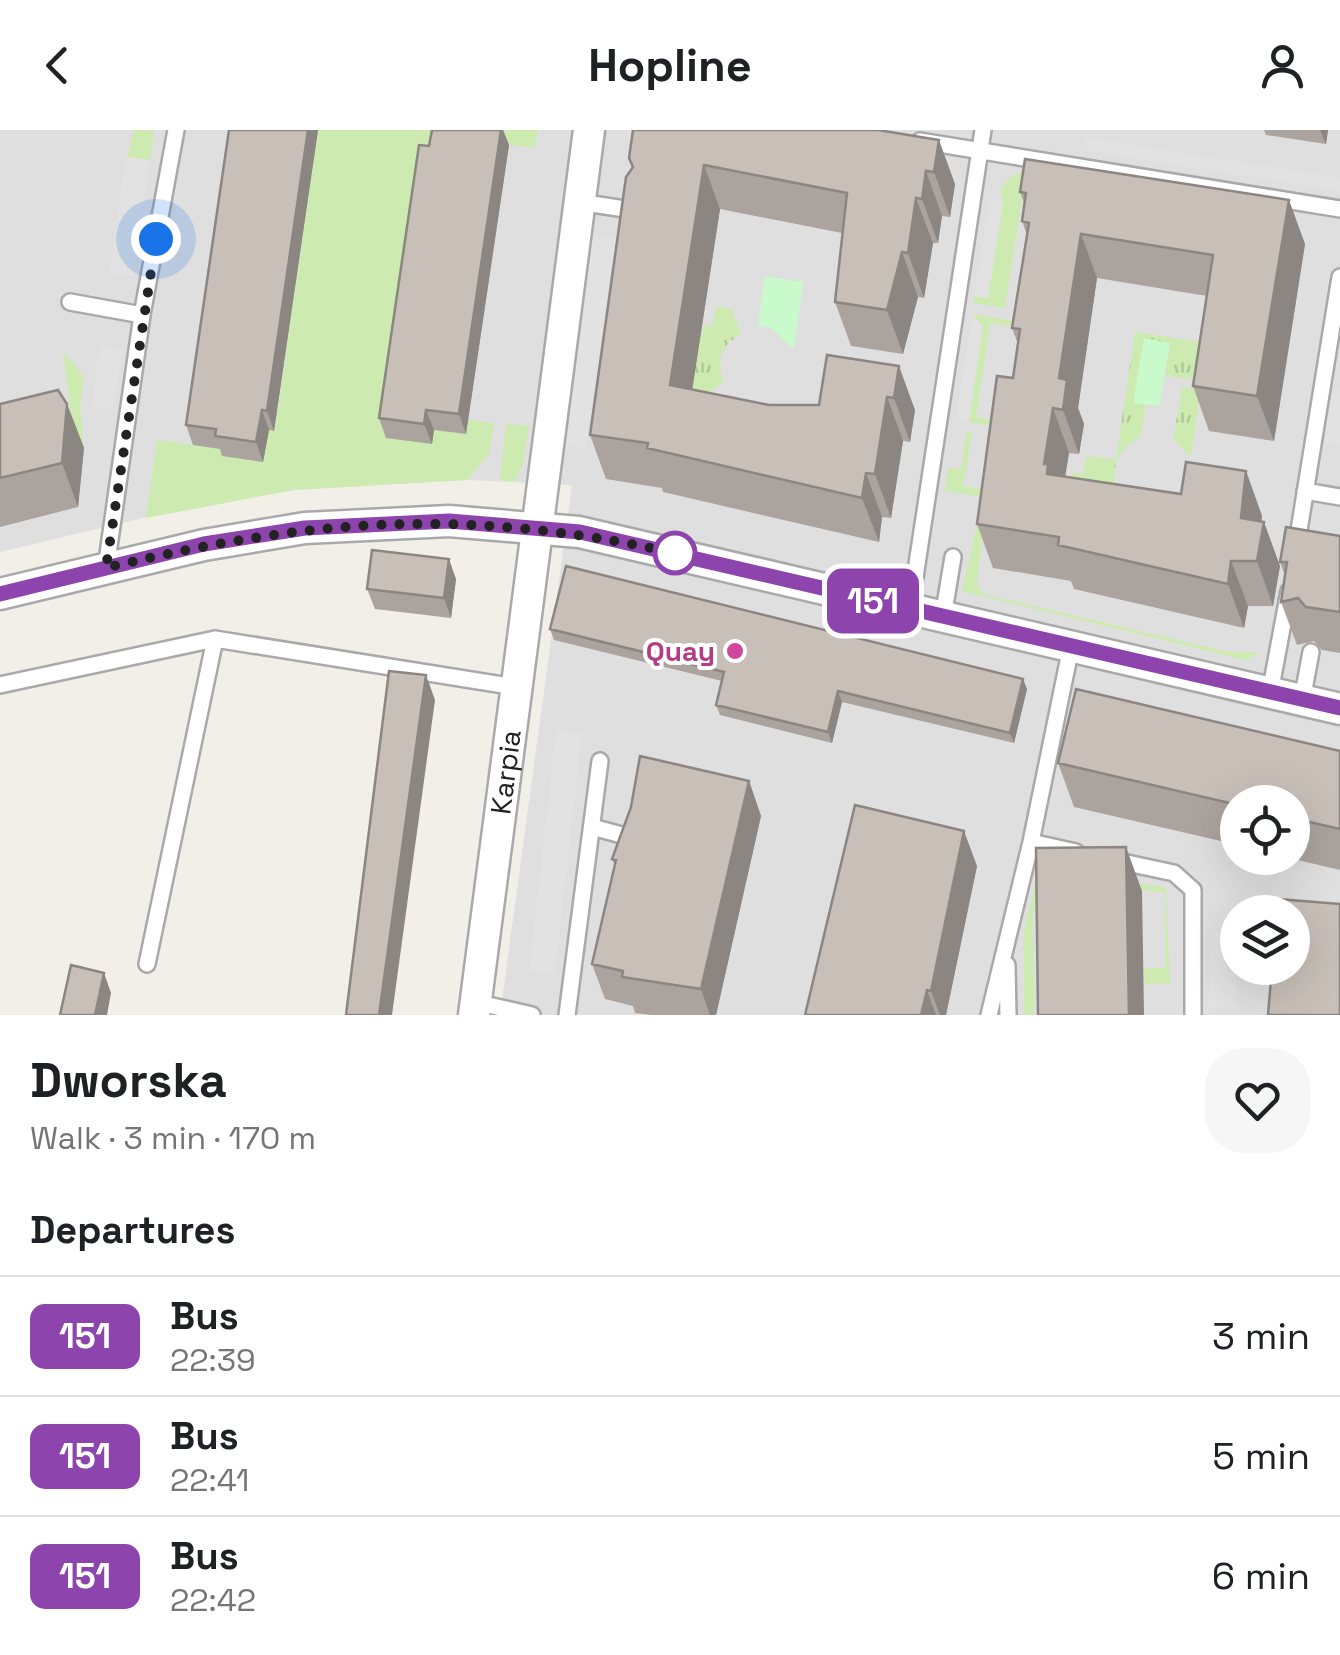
<!DOCTYPE html>
<meta charset="utf-8">
<style>
:root{--surface:#fff;--page:#f6f6f6;--text:#202124;--muted:#757577;--line:#e0e0e0}
body{margin:0;font-family:"Space Grotesk",sans-serif;background:var(--page);color:var(--text);height:100vh;display:flex;flex-direction:column;font-size:38px;white-space:nowrap}
*{box-sizing:border-box;margin:0}
p{font-size:32px;color:var(--muted)}
.icon{flex:none;width:55px;height:55px;fill:none;stroke:currentColor;stroke-width:2;stroke-linecap:round;stroke-linejoin:round}
.map{position:relative;height:885px;overflow:hidden}
.side{display:flex;flex-direction:column;background:var(--surface);flex:1}
.side>*{flex:none}
.badge{padding:0 20px;border-radius:15px;font-size:35px;line-height:65px}
.buttons{position:absolute;left:1220px;top:655px;display:grid;gap:20px}
.buttons a{display:grid;place-items:center;width:90px;height:90px;border-radius:50%;background:var(--surface);box-shadow:0 10px 40px #0002;font-size:50px}
.you{position:absolute;width:50px;height:50px;margin:-25px;border:8px solid #fff;border-radius:50%;background:#1a73e8;box-shadow:0 0 0 15px #1a73e833}
.map>.badge{position:absolute;translate:-50% -50%;box-shadow:0 0 0 5px #fff}
h2{padding:0 30px;font-size:38px;line-height:90px}
.round{display:grid;place-items:center;flex:none;width:105px;height:105px;border-radius:40px;background:var(--page)}
.head{display:flex;align-items:center;justify-content:space-between;height:170px;padding:0 30px}
h1{font-size:48px;font-weight:800;line-height:75px}
ul{padding:0;list-style:none}
li{display:flex;align-items:center;gap:30px;height:120px;padding:0 30px;border-top:2px solid var(--line)}
li div{flex:1}
li b{display:block;font-size:38px}
li em{font-style:normal}
li .badge{min-width:110px;font-weight:700;text-align:center}
header{display:flex;justify-content:space-between;align-items:center;height:130px;padding:0 30px;background:var(--surface);font-size:45px;font-weight:800}
.map>svg:first-child{display:block}
.residential{fill:#e0dfdf;fill-rule:evenodd}
.grass{fill:url(#grass-tufts)}
.park{fill:#c8facc}
.garden{fill:#cdebb0}
.parking{fill:#e2e2e2}
.lines{fill:none;stroke-linecap:round;stroke-linejoin:round}
.lane-casing{stroke:#a9a9a9;stroke-width:20}
.street-casing{stroke:#a9a9a9;stroke-width:35}
.lane{stroke:#fff;stroke-width:15}
.street{stroke:#fff;stroke-width:30}
.wall{fill:#aba49e}
.shaded-wall{fill:#8b8681}
.building{fill:#c7bfb8;stroke:#8b8681;stroke-width:2.5}
.line-casing{stroke:#fff;stroke-width:22}
.line{stroke:#8e44ad;stroke-width:15}
.walk{stroke:#222;stroke-width:10;stroke-dasharray:0 18}
.stop-dot{fill:#fff;stroke:#8e44ad;stroke-width:5}
.hotel-dot{fill:#d1479c;stroke:#fff;stroke-width:4}
.labels{text-anchor:middle;stroke-width:8;stroke-linejoin:round;paint-order:stroke}
.hotel-label{font-size:28px;font-weight:bold;fill:#b23c85;stroke:#fff;text-anchor:end}
.street-label{font-size:28px;fill:#222;stroke:#fff}
</style>
<header><svg class="icon" aria-label="back" viewBox="0 0 24 24"><path d="M15 5l-7 7 7 7"/></svg>Hopline<svg class="icon" aria-label="person" viewBox="0 0 24 24"><circle cx="12" cy="8" r="4"/><path d="M4 21q1-7 8-7t8 7"/></svg></header>
<div class="map">
<svg width="1340" height="885" viewBox="0 0 1340 885">
<defs>
<pattern id="grass-tufts" width="24" height="20" patternUnits="userSpaceOnUse" patternTransform="scale(2.5)"><rect width="24" height="20" fill="#cdebb0"/><path d="M3 7l-1-3M5 7V3M7 7l1-3M15 17l-1-3M17 17v-4M19 17l1-3" fill="none" stroke="#b0c997"/></pattern>
</defs>
<rect width="100%" height="100%" fill="#f2efe9"/>
<path class="residential" d="M0,0H1340V885H500L572,355L467,350L294,360L181,379L0,422ZM1238,672H1292V728H1238ZM1238,782H1292V838H1238Z"/>
<path class="grass" d="M716,177L732,179L741,205C720,214 716,232 724,252L704,266L693,264V204L702,205L704,195H713Z
M1135,202L1207,213L1215,252L1165,246L1170,213L1134,273L1146,274L1140,308C1118,318 1112,336 1115,358L1072,355V343L1083,344L1086,326L1116,329Z
M1182,257L1210,261L1200,265L1191,326L1173,310Z"/>
<path class="park" d="M765,146L803,152L794,220L773,199L758,195Z
M1144,208L1170,213L1159,276L1133,273Z"/>
<path class="garden" d="M134,0H154L150,30L127,27Z
M318,0H538L535,18L442,5L432,314L434,300L466,304L464,289L494,293L489,324L467,350L294,360L146,388L157,310L224,319L223,326L263,331L264,299L275,300L289,203L282,180L292,181Z
M1026,43L1005,178L973,173L974,166L988,168L1003,72L1000,59L1013,45Z
M972,184L1033,194L1032,199L990,193L976,287L1013,293L1012,299L969,292L983,196Z
M63,221L84,247L80,276L84,318L74,305Z
M506,293L529,296L523,334L514,352L500,350Z
M966,302H972L963,356L987,360L977,454L983,464L1228,522H1259L1247,530L1237,528L962,461L983,367L945,361L948,338L961,339Z
M1039,739L1166,757L1170,853L1145,854L1144,838H1165V763L1042,744L1033,784L1034,885H1024V800Z"/>
<path class="parking" d="M1084,7L1340,48V61L1088,21Z
M126,27L150,30L133,146L109,143Z
M990,70L1003,72L988,168L974,166Z
M590,106L616,108L586,318L560,314Z
M972,187L983,196L968,293L956,286Z
M100,216L122,220L113,279L91,276Z
M1333,259L1340,260V315L1324,313Z
M556,601L582,603L555,844L529,841Z
M1214,802L1237,804L1235,879L1208,877Z"/>
<g class="lines">
<g class="lane-casing">
<path id="lane" d="M920,11L1340,79
M579,72L638,81
M70,172L142,185
M1305,361L1340,367
M1296,419L1340,147
M106,438L142,185L176,0
M910,480L983,0
M943,487L953,427
M0,555L215,509L515,557
M1270,563L1289,461
M1302,570L1311,522
M592,697L633,708
M1031,712L1076,722
M1113,730L1174,743L1193,760V885
M147,834L215,509
M1007,835L1008,885
M475,872L532,885
M567,885L600,631
M989,885L1031,712L1071,517"/>
</g>
<g class="street-casing">
<g id="street">
<path d="M0,464L204,415L305,398L449,391L579,402L1340,579"/>
<path id="s1" d="M474,885L589,0"/>
</g>
</g>
<use href="#lane" class="lane"/>
<use href="#street" class="street"/>
</g>
<path class="wall" d="M229,0H318L274,301L269,300L263,332L222,326L220,319L193,315L186,295Z
M432,0H503L509,15L466,304L434,300L432,314L386,308L379,288Z
M878,0L955,54L950,87L942,86L938,113H933L924,168L918,167L903,224L851,216L835,172L842,103L720,79L692,260L769,275H819L827,225L915,280L910,312L903,311L891,388L882,387L879,412L663,362L662,358L606,349L590,305L626,47Z
M1264,0H1328L1326,14L1266,5Z
M1020,62L1305,114L1274,311L1209,301L1193,256L1207,166L1097,148L1078,278L1084,294L1079,324L1069,323L1065,347L1181,364L1246,341L1262,386L1261,391L1280,436L1273,476H1248L1244,498L1074,459L1071,451L993,438L977,394L1013,248L1018,214L1012,198L1027,105L1022,91L1025,75Z
M0,274H67L84,318L78,377L0,397Z
M1340,406V523L1322,520L1314,511L1297,515L1281,472L1285,446L1280,432Z
M456,449L451,488L375,479L367,459Z
M550,499L1027,559L1014,613L842,572L832,613L720,585L716,575L722,551L554,510Z
M1340,621V740L1289,728H1292V672H1238V715L1074,677L1058,633Z
M749,651L761,686L716,885H651L635,883L633,876L605,869L592,834L615,736L612,729Z
M977,736L946,885H805Z"/>
<path class="shaded-wall" d="M308,0H318L274,301L267,281Z
M501,0H503L509,15L466,304L459,284Z
M1320,0H1328L1326,14Z
M939,10L955,54L950,87L934,42Z
M704,35L720,79L686,300L670,255Z
M926,41L942,86L938,113L922,69Z
M916,68L933,113L924,168L908,123Z
M1289,70L1305,114L1274,311L1257,266Z
M1081,104L1097,148L1078,278L1084,294L1079,324L1063,280L1059,248Z
M902,122L918,167L903,224L887,180Z
M899,236L915,280L910,312L894,268Z
M887,267L903,311L891,388L875,344Z
M67,274L84,318L78,377L62,333Z
M1053,278L1069,323L1061,371L1047,344L1044,334Z
M262,280L269,300L263,332L256,312Z
M426,280L434,300L432,314L424,294Z
M1246,341L1262,386L1257,432L1241,388Z
M866,343L882,387L879,412L862,368Z
M1264,392L1280,436L1273,476L1257,431Z
M449,429L456,449L451,488L444,468Z
M1231,431L1248,476L1244,498L1228,454Z
M426,545L435,570L392,885H379Z
M1023,549L1027,559L1014,613L1010,603Z
M838,561L842,572L832,613L828,602Z
M749,651L761,686L716,885H710L701,859Z
M964,701L977,736L946,885H940L931,861Z
M1126,717L1142,761L1144,885H1129Z
M104,843L111,863L107,885H95Z
M927,860L936,885H921Z"/>
<path class="building" d="M229,0H308L267,281L262,280L256,312L215,306L216,299L186,295Z
M432,0H501L459,284L426,280L424,294L379,288L419,15L429,16Z
M633,0H878L939,10L934,42L926,41L922,69L916,68L908,123L902,122L887,180L835,172L847,63L704,35L670,255L769,275H819L827,225L899,236L894,268L887,267L875,344L866,343L862,368L647,318L648,313L590,305L626,47L633,37L629,28Z
M1025,29L1289,70L1257,266L1193,256L1213,125L1081,104L1059,248L1067,250L1063,280L1053,278L1044,334H1048L1047,344L1181,364L1186,332L1246,341L1241,388L1264,392L1257,431H1231L1228,454L1058,415L1059,407L977,394L997,246L1013,248L1020,199L1012,198L1029,93L1022,91L1026,63L1020,62Z
M58,260L67,274L62,333L0,348V274Z
M1286,397L1340,406V482L1306,477L1298,468L1281,472L1287,432H1280Z
M372,420L449,429L444,468L367,459Z
M566,436L1023,549L1010,603L838,561L828,602L716,575L724,542L550,499Z
M389,541L426,545L379,885H346Z
M1076,559L1340,621V699L1292,688V672H1238V675L1058,633Z
M640,626L749,651L701,859L622,847L623,841L592,834L616,730L612,729L631,677Z
M855,675L964,701L931,861L927,860L921,885H805Z
M1126,717L1129,885H1038L1036,718Z
M1278,769L1340,774V885H1268L1272,838H1292V782H1276Z
M71,835L104,843L95,885H60Z"/>
<g class="lines">
<g class="line-casing">
<path id="line" d="M0,464L204,414L305,398L449,391L580,402L1340,578"/>
</g>
<use href="#line" class="line"/>
<path class="walk" d="M156,109L106,438C314,388 464,377 675,423"/>
</g>
<circle class="stop-dot" cx="675" cy="423" r="20"/>
<circle class="hotel-dot" cx="735" cy="521" r="10"/>
<g class="labels">
<g class="hotel-label">
<text x="715" y="531">Quay</text>
</g>
<g class="street-label">
<text dy="10" stroke="none"><textPath href="#s1" startOffset="245">Karpia</textPath></text>
</g>
</g>
</svg>
<div class="buttons">
<a><svg class="icon" aria-label="locate" viewBox="0 0 24 24"><circle cx="12" cy="12" r="6"/><path d="M12 2v4M12 18v4M2 12h4M18 12h4"/></svg></a>
<a><svg class="icon" aria-label="layers" viewBox="0 0 24 24"><path d="M12 4l9 5-9 5-9-5zM3 14l9 5 9-5"/></svg></a>
</div>
<div class="you" style="left:156px;top:109px"></div>
<b class="badge" style="left:873px;top:471px;background:#8e44ad;color:#fff">151</b>
</div>
<section class="side">
<div class="head"><div><h1>Dworska</h1><p>Walk · 3 min · 170 m</p></div><a class="round"><svg class="icon" aria-label="heart" viewBox="0 0 24 24"><path d="M12 20l-8-8c-3-5 5-10 8-4 3-6 11-1 8 4z"/></svg></a></div>
<h2>Departures</h2>
<ul>
<li><span class="badge" style="background:#8e44ad;color:#fff">151</span><div><b>Bus</b><p>22:39</p></div><em>3 min</em></li>
<li><span class="badge" style="background:#8e44ad;color:#fff">151</span><div><b>Bus</b><p>22:41</p></div><em>5 min</em></li>
<li><span class="badge" style="background:#8e44ad;color:#fff">151</span><div><b>Bus</b><p>22:42</p></div><em>6 min</em></li>
</ul>
</section>
